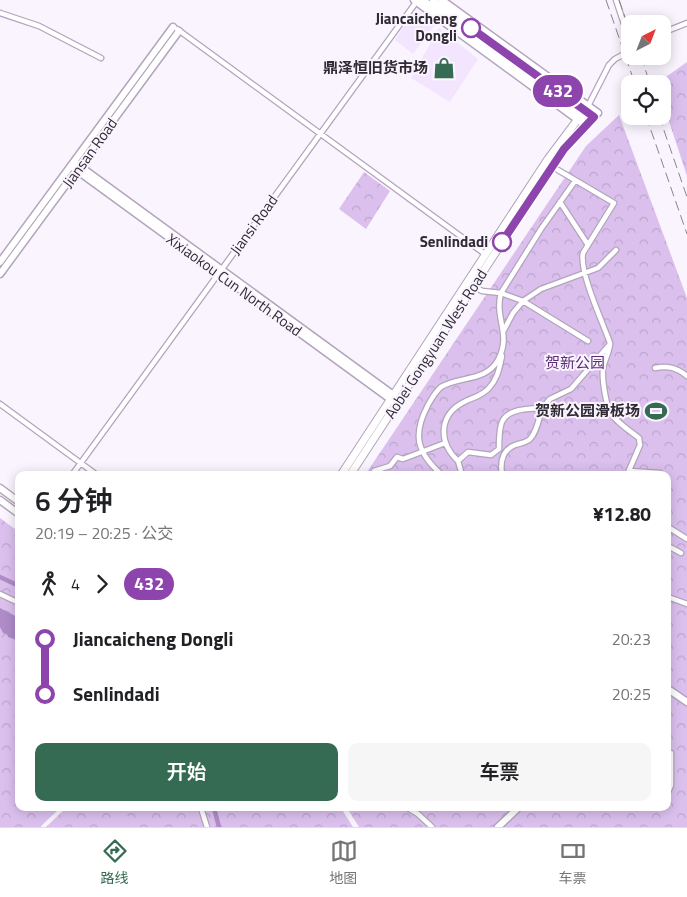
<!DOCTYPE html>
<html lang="zh">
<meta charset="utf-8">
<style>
:root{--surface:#fff;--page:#f6f6f6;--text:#202124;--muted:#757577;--line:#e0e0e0;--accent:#356b52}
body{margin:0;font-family:"Titillium Web","Noto Sans SC",sans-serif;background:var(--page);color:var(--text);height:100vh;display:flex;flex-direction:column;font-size:19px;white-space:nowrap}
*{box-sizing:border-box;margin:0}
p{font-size:16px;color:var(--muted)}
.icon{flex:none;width:28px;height:28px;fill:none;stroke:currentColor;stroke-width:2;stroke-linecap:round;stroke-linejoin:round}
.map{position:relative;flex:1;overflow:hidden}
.sheet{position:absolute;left:15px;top:471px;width:656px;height:340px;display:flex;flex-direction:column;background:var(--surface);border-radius:10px;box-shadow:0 2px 12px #0003}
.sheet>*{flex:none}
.badge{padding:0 10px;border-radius:16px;font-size:18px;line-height:32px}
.needle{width:32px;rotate:42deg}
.controls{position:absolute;left:621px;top:15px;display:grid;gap:10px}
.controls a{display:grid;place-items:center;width:50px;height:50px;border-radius:10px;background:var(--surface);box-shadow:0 2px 12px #0003;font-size:25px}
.map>.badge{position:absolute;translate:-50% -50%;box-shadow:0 0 0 2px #fff}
.legs{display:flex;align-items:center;gap:8px;height:55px;padding:0 20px;font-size:16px}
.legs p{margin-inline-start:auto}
.summary{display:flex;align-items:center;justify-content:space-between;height:85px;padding:0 20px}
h1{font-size:28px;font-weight:600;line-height:38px}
.action{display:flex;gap:10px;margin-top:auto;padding:10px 20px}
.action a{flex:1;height:58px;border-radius:10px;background:var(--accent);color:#fff;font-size:20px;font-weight:600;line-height:58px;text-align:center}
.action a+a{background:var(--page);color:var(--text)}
ul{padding:0 20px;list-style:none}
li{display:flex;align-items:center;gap:18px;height:55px;font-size:19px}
li i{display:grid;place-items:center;width:8px;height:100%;margin:0 6px;background:currentColor}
li i::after{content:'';width:12px;height:12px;margin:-6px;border:4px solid;border-radius:50%;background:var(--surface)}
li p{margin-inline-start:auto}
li:first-child i{background:linear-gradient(#0000 50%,currentColor 0)}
li:last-child i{background:linear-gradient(currentColor 50%,#0000 0)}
.tab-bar{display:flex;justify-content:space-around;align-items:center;height:70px;border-top:1px solid var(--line);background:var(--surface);font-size:14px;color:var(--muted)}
.tab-bar a{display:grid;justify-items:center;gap:2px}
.tab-bar .current{color:var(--accent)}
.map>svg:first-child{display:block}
.built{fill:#f4e5fe}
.forest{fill:url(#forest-crowns)}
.pitch{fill:#dbc0ee}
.water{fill:#af8bc7}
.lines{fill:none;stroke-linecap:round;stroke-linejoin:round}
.canal{stroke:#af8bc7;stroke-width:4.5}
.street-casing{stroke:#b2a4bc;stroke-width:7}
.secondary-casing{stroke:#b2a4bc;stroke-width:9}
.primary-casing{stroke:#b2a4bc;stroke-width:9}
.street{stroke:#fff;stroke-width:4.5}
.secondary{stroke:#fff;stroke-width:6}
.primary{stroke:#fff;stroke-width:7}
.rail{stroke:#8a848e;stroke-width:1;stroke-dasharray:10 5;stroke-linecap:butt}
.line-1-casing{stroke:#fff;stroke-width:11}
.line-1{stroke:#8e44ad;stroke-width:8}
.stop-1-dot{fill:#fff;stroke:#8e44ad;stroke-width:2.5}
.labels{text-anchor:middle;stroke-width:4;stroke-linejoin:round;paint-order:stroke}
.stop-label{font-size:15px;font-weight:bold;fill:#2f2a33;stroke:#faf4fe;text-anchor:end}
.poi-label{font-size:15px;font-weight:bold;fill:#2f2a33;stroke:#faf4fe;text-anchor:end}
.street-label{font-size:15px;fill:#2f2a33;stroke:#faf4fe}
.park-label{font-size:15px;fill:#5b2d76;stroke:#faf4fe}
</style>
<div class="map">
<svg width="687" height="827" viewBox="0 0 687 827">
<defs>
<pattern id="forest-crowns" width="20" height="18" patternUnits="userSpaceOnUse" patternTransform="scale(1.25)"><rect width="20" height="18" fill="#dbc0ee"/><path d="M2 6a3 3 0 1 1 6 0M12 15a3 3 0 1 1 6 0" fill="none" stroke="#bca5cd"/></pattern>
</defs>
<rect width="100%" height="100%" fill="#faf4fe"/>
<path class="built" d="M415,9L436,23L413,54L395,40Z
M439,28L478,59L450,102L411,78Z"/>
<path class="forest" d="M687,62V176L663,103L662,84H656Z
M619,115L687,298V827H359L347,808H668V475H365L586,146Z
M364,172L390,191L366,229L339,209Z
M0,518L19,532V808H60L40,827H0Z
M66,808H341L353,827H46Z"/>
<path class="pitch" d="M653,400C661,401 664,407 664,414L654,420L647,421L644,418L647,405Z
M119,808L139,827H102Z"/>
<path class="water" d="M0,608L19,618V643L14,639L8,637L7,634L3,633L0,627Z"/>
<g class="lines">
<path class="canal" d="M0,577L19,586
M214,808L219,827"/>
<g class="street-casing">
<path id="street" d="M616,0L630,42
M0,13L39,26L101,58
M177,29L485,254
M662,33L687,23
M587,108L609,65L615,59L630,51
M558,170L614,203L583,253C579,272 603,323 610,343C610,352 604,360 603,369C602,379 606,408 612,415C619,424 630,431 639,438L640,445L627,475
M560,202L588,245
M474,286L482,291L501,293L523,301L588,341
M504,330L513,313L523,301L541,289L598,268L616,250
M655,368C668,365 677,368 687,376
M0,404L97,475
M458,461C438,442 438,414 466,401C474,397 482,396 489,388C498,378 499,369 502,356
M629,471L660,473
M72,475L417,1
M372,475L374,471L390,466L397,457L403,459L445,443
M442,475C417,453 412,435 428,405C432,398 435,392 441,387C459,376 486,382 498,360C512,334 494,319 501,293L541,229L575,181
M462,475L458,461L468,452L491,455L499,449C499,442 499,433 501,425C505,408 528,409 542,408L550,399L571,389L610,344
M502,475C500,462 502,450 515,445C520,443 526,443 530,439C537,432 539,418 542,408
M668,527L687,539
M668,546L681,553
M0,594L19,603
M668,597L687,604
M668,753H671V785L668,792
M201,808L207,827
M408,808L418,814L432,827"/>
</g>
<g class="secondary-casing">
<path id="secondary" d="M414,0L585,125
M423,0L589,121
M433,0L593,117
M442,0L598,113
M74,162L396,397
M71,166L393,401
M0,262L173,27
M0,274L179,31
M0,488L19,502
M0,500L19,514
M668,689L687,702
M498,827L518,808"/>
</g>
<g class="primary-casing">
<path id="primary" d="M341,475L548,159L581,115
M350,475L554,163L575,136L593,117"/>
</g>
<use href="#street" class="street"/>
<use href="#secondary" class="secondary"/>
<use href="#primary" class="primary"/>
<path class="rail" d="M606,0L635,84
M619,0L630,32
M641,56L650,84
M646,116L687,234
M659,116L687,197"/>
</g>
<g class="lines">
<g class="line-1-casing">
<path id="line-1" d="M471,28L594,117L564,149L502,242"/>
</g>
<use href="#line-1" class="line-1"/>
</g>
<defs>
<g id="shop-bare" transform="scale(1.725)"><path d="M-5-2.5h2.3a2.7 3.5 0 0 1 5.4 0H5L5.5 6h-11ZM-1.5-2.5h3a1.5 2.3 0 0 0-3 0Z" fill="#356b52" stroke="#faf4fe" stroke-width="2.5" paint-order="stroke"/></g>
<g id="stadium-bare" transform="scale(1.725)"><path d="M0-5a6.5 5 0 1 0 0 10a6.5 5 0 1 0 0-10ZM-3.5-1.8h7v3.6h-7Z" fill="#356b52" stroke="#faf4fe" stroke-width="2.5" paint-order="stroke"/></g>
</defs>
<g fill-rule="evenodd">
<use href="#shop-bare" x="444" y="68"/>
<use href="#stadium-bare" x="656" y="411"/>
</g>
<g class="stop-1-dot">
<circle cx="471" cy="28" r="9"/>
<circle cx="502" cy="242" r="9"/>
</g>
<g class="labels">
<g class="stop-label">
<text x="457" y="24">Jiancaicheng<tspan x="457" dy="17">Dongli</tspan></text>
<text x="488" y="247">Senlindadi</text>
</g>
<g class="poi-label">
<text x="428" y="73">鼎泽恒旧货市场</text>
<text x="640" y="416">贺新公园滑板场</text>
</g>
<g class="street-label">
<text transform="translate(90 153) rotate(-54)" y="5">Jiansan Road</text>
<text transform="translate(254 225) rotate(-54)" y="5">Jiansi Road</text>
<text transform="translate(234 285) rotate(36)" y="5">Xixiaokou Cun North Road</text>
<text transform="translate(436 344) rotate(-57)" y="5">Aobei Gongyuan West Road</text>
</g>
<g class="park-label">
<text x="575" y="368">贺新公园</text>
</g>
</g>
</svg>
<div class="controls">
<a><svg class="needle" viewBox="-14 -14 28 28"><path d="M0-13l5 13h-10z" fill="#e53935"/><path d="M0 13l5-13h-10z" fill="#757577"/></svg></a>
<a><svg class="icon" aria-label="locate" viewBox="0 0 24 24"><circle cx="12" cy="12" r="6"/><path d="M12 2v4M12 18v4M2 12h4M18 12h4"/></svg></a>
</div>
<b class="badge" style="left:558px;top:91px;background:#8e44ad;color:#fff">432</b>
<section class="sheet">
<div class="summary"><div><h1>6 分钟</h1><p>20:19 – 20:25 · 公交</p></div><b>¥12.80</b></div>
<div class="legs"><svg class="icon" aria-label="walk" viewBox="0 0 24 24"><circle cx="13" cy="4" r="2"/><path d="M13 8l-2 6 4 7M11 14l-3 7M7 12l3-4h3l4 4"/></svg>4<svg class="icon" aria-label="forward" viewBox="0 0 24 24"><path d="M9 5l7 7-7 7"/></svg><b class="badge" style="background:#8e44ad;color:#fff">432</b></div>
<ul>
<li><i style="color:#8e44ad"></i><b>Jiancaicheng Dongli</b><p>20:23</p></li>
<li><i style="color:#8e44ad"></i><b>Senlindadi</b><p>20:25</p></li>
</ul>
<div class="action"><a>开始</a><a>车票</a></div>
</section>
</div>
<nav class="tab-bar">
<a class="current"><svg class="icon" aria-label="directions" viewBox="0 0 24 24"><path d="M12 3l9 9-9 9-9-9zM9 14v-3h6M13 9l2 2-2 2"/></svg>路线</a>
<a><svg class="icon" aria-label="map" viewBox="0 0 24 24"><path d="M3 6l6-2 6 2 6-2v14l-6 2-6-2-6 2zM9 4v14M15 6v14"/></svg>地图</a>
<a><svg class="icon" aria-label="tickets" viewBox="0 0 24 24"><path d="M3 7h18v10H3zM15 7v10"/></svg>车票</a>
</nav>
